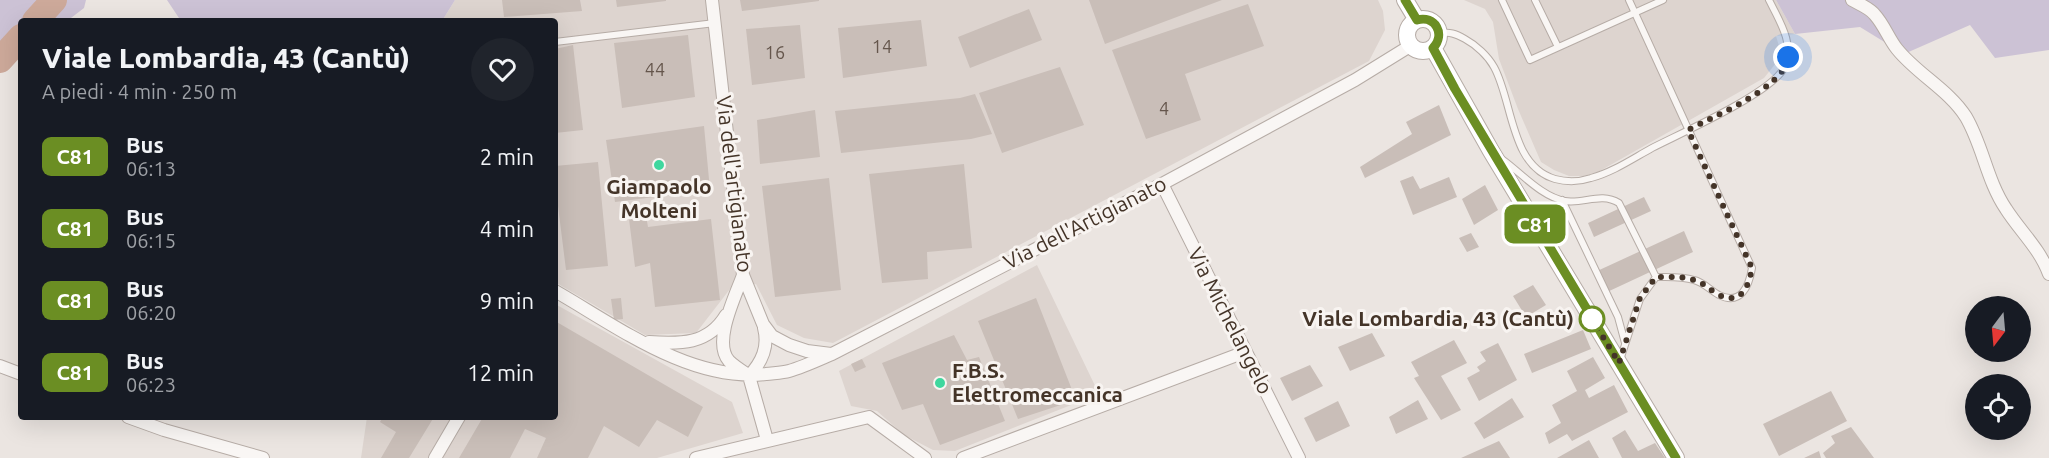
<!DOCTYPE html>
<html lang="it">
<meta charset="utf-8">
<style>
:root{--surface:#171b24;--page:#20242c;--text:#f1f3f6;--muted:#9ea1a6}
body{margin:0;font-family:Ubuntu,sans-serif;background:var(--page);color:var(--text);height:100vh;display:flex;flex-direction:column;font-size:22px;white-space:nowrap}
*{box-sizing:border-box;margin:0}
p{font-size:20px;color:var(--muted)}
.icon{flex:none;width:33px;height:33px;fill:none;stroke:currentColor;stroke-width:2;stroke-linecap:round;stroke-linejoin:round}
.map{position:relative;flex:1;overflow:hidden}
.drawer{position:absolute;left:18px;top:18px;width:540px;height:402px;display:flex;flex-direction:column;background:var(--surface);border-radius:6px;box-shadow:0 6px 24px #0002}
.drawer>*{flex:none}
.badge{padding:0 12px;border-radius:9px;font-size:21px;line-height:39px}
.needle{width:39px;rotate:196deg}
.fabs{position:absolute;left:1965px;top:296px;display:grid;gap:12px}
.fabs a{display:grid;place-items:center;width:66px;height:66px;border-radius:50%;background:var(--surface);box-shadow:0 6px 24px #0002;font-size:30px}
.you{position:absolute;width:30px;height:30px;margin:-15px;border:4px solid #fff;border-radius:50%;background:#1a73e8;box-shadow:0 0 0 9px #1a73e833}
.map>.badge{position:absolute;translate:-50% -50%;box-shadow:0 0 0 3px #fff}
.round{display:grid;place-items:center;flex:none;width:63px;height:63px;border-radius:32px;background:var(--page)}
.summary{display:flex;align-items:center;justify-content:space-between;height:102px;padding:0 24px}
h1{font-size:28px;font-weight:800;line-height:45px}
ul{padding:0;list-style:none}
li{display:flex;align-items:center;gap:18px;height:72px;padding:0 24px}
li div{flex:1}
li b{display:block;font-size:22px}
li em{font-style:normal}
li .badge{min-width:66px;font-weight:700;text-align:center}
.map>svg:first-child{display:block}
.built{fill:#ddd4cf}
.green{fill:#ccc2d5}
.lines{fill:none;stroke-linecap:round;stroke-linejoin:round}
.river{stroke:#cda99a;stroke-width:26}
.building{fill:#c9beb8}
.lane-casing{stroke:#b6aca6;stroke-width:8}
.street-casing{stroke:#b6aca6;stroke-width:14}
.secondary-casing{stroke:#b6aca6;stroke-width:18}
.lane{stroke:#f9f6f4;stroke-width:6}
.street{stroke:#f9f6f4;stroke-width:12}
.secondary{stroke:#fff;stroke-width:16}
.line-casing{stroke:#fff;stroke-width:14}
.line{stroke:#6b8e23;stroke-width:9}
.walk{stroke:#443428;stroke-width:6;stroke-dasharray:0 10.8}
.poi-dot{fill:#3fd79e;stroke:#f8f4f1;stroke-width:2}
.stop-dot{fill:#fff;stroke:#6b8e23;stroke-width:3}
.labels{text-anchor:middle;stroke-width:6;stroke-linejoin:round;paint-order:stroke}
.number-label{font-size:18px;fill:#65564c}
.street-label{font-size:21px;fill:#443428;stroke:#f8f4f1}
.poi-label{font-size:21px;font-weight:bold;fill:#443428;stroke:#f8f4f1}
.stop-label{font-size:21px;font-weight:bold;fill:#443428;stroke:#f8f4f1;text-anchor:end}
</style>
<div class="map">
<svg width="2049" height="458" viewBox="0 0 2049 458">
<rect width="100%" height="100%" fill="#ebe5e1"/>
<path class="built" d="M455,0H1378L1383,11L1385,30L1369,61L833,343L804,338L777,325L756,284L730,289L696,333L645,335L555,282V21H442Z
M1464,0H1776L1795,34L1776,36L1779,46L1776,63L1764,78L1598,172L1583,176H1569L1554,170L1541,162L1518,109L1499,59L1493,22L1485,9Z
M1037,265L1099,394L955,451L933,450L904,435L877,411L851,406L839,371Z
M555,304L732,402L743,433L657,458H361L367,417H555Z"/>
<path class="green" d="M0,0H86L84,8L67,21H21V56L0,73Z
M167,0H455L442,21H181Z
M1776,0H2049V50L1995,58L1970,25L1904,54L1860,27L1795,34Z"/>
<g class="lines">
<path class="river" d="M35,21L54,0
M0,60L21,37"/>
</g>
<path class="building" d="M502,0H580L582,11L504,17Z
M616,0H666V1L617,7Z
M740,0H819V1L742,11Z
M1089,0H1222L1105,44Z
M1248,4L1264,46L1185,74L1201,120L1146,139L1112,50Z
M1029,9L1042,40L970,68L958,37Z
M921,20L927,66L843,78L838,28Z
M800,25L805,78L752,85L746,29Z
M688,35L695,97L622,108L614,43Z
M573,45L583,130L555,133V49Z
M1060,67L1084,125L1002,153L979,93Z
M975,94L992,134L971,139L841,153L835,111L960,98Z
M1439,105L1451,135L1365,178L1360,167L1412,134L1406,122Z
M815,110L820,157L760,164L757,120Z
M704,126L710,190L615,202L606,140Z
M598,162L608,266L566,270L555,182V166Z
M964,164L972,248L927,252L928,279L882,283L869,174Z
M1413,176L1420,189L1449,177L1457,197L1413,215L1400,181Z
M829,178L841,290L775,297L762,186Z
M1485,185L1498,210L1474,225L1462,199Z
M1644,197L1651,211L1594,237L1588,223Z
M646,216L648,227L711,219L720,300L655,307L650,263L635,267L629,219Z
M1684,231L1693,252L1605,293L1595,272Z
M1471,233L1479,247L1467,252L1459,238Z
M1533,285L1546,305L1526,317L1513,296Z
M621,298L623,319L614,320L611,299Z
M1036,298L1076,400L1018,419L978,321Z
M555,321L703,407L688,437L657,420L639,447L604,426L588,458H537L546,438L525,429L510,458H459L483,417H555Z
M1583,330L1591,349L1532,373L1524,354Z
M1372,333L1385,356L1350,371L1338,347Z
M954,335L967,360L979,357L1005,421L940,445L923,404L902,410L882,363Z
M1454,340L1467,363L1441,376L1461,410L1441,420L1414,378L1419,376L1411,362Z
M1498,343L1517,380L1479,401L1467,378L1480,371L1477,367L1486,361L1480,352Z
M1593,357L1605,378L1585,390L1589,398L1614,385L1628,412L1572,441L1567,434L1549,444L1545,433L1561,423L1552,405L1577,391L1567,371Z
M862,359L866,367L855,372L851,364Z
M1310,365L1323,386L1292,401L1280,378Z
M1831,391L1847,421L1779,456L1763,424Z
M1512,398L1524,417L1484,439L1474,423Z
M1418,400L1428,419L1396,434L1389,417Z
M1338,401L1350,426L1316,442L1304,418Z
M383,417H434L409,458H381L396,432L380,422Z
M1851,427L1874,458H1826L1823,453L1835,443L1831,436Z
M1625,430L1638,451L1655,443L1665,458H1622L1612,438Z
M1589,440L1599,458H1557Z
M1499,441L1510,458H1461Z
M1819,451L1821,458H1804Z"/>
<g class="lines">
<g class="lane-casing">
<path id="lane" d="M1502,0L1530,60L1663,0
M1535,0L1558,47
M1629,0L1752,268C1749,286 1741,306 1719,295C1710,290 1703,282 1694,280C1681,276 1669,277 1656,277
M1439,34C1449,31 1456,34 1465,39C1476,45 1488,56 1494,67C1513,101 1510,166 1555,179C1566,182 1579,182 1591,178C1613,172 1632,159 1652,148C1681,133 1770,94 1784,68C1796,46 1779,20 1769,0
M555,42L715,23
M1503,160C1521,173 1542,197 1565,201C1584,204 1601,192 1619,203L1656,277L1640,299L1620,360
M1562,200L1618,317L1625,343"/>
</g>
<g class="street-casing">
<path id="street" d="M712,0L743,275L763,324L772,336L789,345L807,351L831,354
M1852,0C1859,4 1870,8 1875,15C1884,25 1889,39 1897,49C1917,74 1949,90 1966,117C1983,146 1987,181 2006,209C2020,231 2040,249 2049,274
M1162,184L1299,458
M743,275C736,295 712,342 729,361C734,366 742,371 748,375
M555,291C618,327 690,382 766,374C773,373 782,373 789,371C803,367 818,360 832,354L1162,184L1355,80L1410,46
M649,342C680,344 708,345 726,315
M0,366L21,374
M749,376L767,440
M749,376C762,362 769,347 764,328
M128,417L164,430L263,458
M435,458L459,417
M696,458L869,417L925,458
M963,458L1245,352"/>
</g>
<g class="secondary-casing">
<path id="secondary" d="M1405,0L1417,20
M1407 35a16 16 0 1 1 32 0a16 16 0 1 1-32 0Z
M1433,48L1491,151L1676,458"/>
</g>
<use href="#lane" class="lane"/>
<use href="#street" class="street"/>
<use href="#secondary" class="secondary"/>
</g>
<g class="lines">
<g class="line-casing">
<path id="line" d="M1405,0L1417,20C1435,15 1446,34 1433,48L1455,89L1676,458"/>
</g>
<use href="#line" class="line"/>
<path class="walk" d="M1592,319L1619,363L1640,298L1656,277C1669,277 1681,276 1694,280C1703,282 1710,290 1719,295C1741,306 1749,286 1752,268L1688,130C1715,116 1765,95 1783,70C1785,67 1787,62 1788,57"/>
</g>
<g class="poi-dot">
<circle cx="659" cy="165" r="6"/>
<circle cx="940" cy="383" r="6"/>
</g>
<circle class="stop-dot" cx="1592" cy="319" r="12"/>
<g class="labels">
<g class="number-label">
<text x="882" y="53">14</text>
<text x="775" y="59">16</text>
<text x="655" y="76">44</text>
<text x="1164" y="115">4</text>
</g>
<g class="street-label">
<text transform="translate(734 184) rotate(83)" y="7">Via dell'artigianato</text>
<text transform="translate(1085 223) rotate(-27)" y="7">Via dell'Artigianato</text>
<text transform="translate(1230 321) rotate(63)" y="7">Via Michelangelo</text>
</g>
<g class="poi-label">
<text x="659" y="194">Giampaolo<tspan x="659" dy="24">Molteni</tspan></text>
<text x="952" y="378" text-anchor="start">F.B.S.<tspan x="952" dy="24">Elettromeccanica</tspan></text>
</g>
<g class="stop-label">
<text x="1574" y="326">Viale Lombardia, 43 (Cantù)</text>
</g>
</g>
</svg>
<div class="fabs">
<a><svg class="needle" viewBox="-14 -14 28 28"><path d="M0-13l5 13h-10z" fill="#e53935"/><path d="M0 13l5-13h-10z" fill="#9ea1a6"/></svg></a>
<a><svg class="icon" aria-label="locate" viewBox="0 0 24 24"><circle cx="12" cy="12" r="6"/><path d="M12 2v4M12 18v4M2 12h4M18 12h4"/></svg></a>
</div>
<div class="you" style="left:1788px;top:57px"></div>
<b class="badge" style="left:1535px;top:224px;background:#6b8e23;color:#fff">C81</b>
<section class="drawer">
<div class="summary"><div><h1>Viale Lombardia, 43 (Cantù)</h1><p>A piedi · 4 min · 250 m</p></div><a class="round"><svg class="icon" aria-label="heart" viewBox="0 0 24 24"><path d="M12 20l-8-8c-3-5 5-10 8-4 3-6 11-1 8 4z"/></svg></a></div>
<ul>
<li><span class="badge" style="background:#6b8e23;color:#fff">C81</span><div><b>Bus</b><p>06:13</p></div><em>2 min</em></li>
<li><span class="badge" style="background:#6b8e23;color:#fff">C81</span><div><b>Bus</b><p>06:15</p></div><em>4 min</em></li>
<li><span class="badge" style="background:#6b8e23;color:#fff">C81</span><div><b>Bus</b><p>06:20</p></div><em>9 min</em></li>
<li><span class="badge" style="background:#6b8e23;color:#fff">C81</span><div><b>Bus</b><p>06:23</p></div><em>12 min</em></li>
</ul>
</section>
</div>
